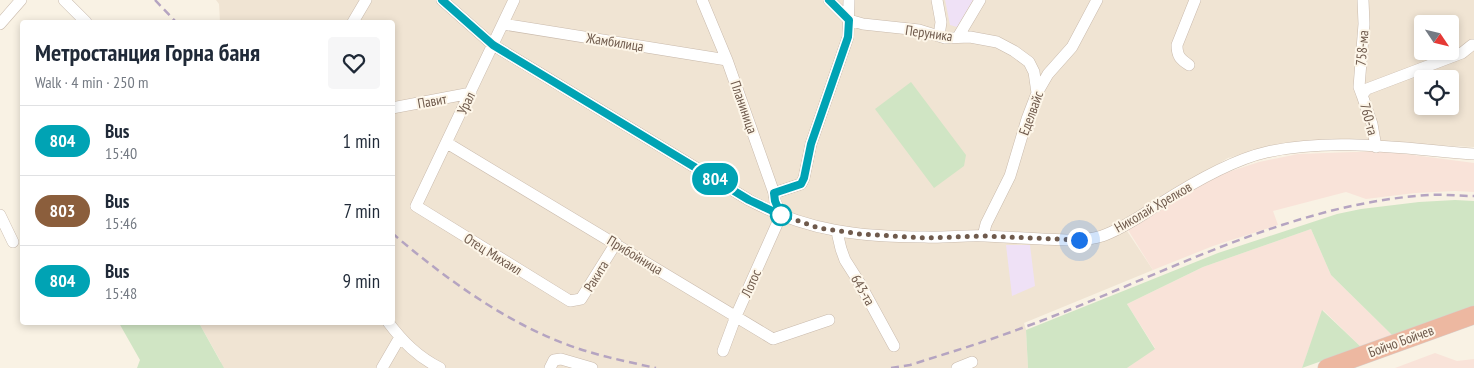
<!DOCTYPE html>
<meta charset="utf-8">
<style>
:root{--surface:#fff;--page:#f6f6f7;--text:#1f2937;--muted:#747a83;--line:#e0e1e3}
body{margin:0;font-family:"PT Sans Narrow",sans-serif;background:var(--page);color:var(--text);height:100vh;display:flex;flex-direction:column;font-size:19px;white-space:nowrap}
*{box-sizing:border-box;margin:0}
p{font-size:16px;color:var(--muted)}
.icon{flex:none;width:28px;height:28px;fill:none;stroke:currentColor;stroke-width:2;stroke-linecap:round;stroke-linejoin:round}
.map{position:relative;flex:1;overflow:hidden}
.sheet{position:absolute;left:20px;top:20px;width:375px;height:305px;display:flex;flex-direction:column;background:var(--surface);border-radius:5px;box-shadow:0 2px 8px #0003}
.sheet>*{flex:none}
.badge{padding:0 10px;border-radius:16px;font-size:18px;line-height:32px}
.needle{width:32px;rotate:125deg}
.tools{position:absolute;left:1414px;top:15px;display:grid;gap:10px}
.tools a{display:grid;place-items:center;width:45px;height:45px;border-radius:5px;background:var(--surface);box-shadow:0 2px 8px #0003;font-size:25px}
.you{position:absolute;width:25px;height:25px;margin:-12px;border:4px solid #fff;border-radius:50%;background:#1a73e8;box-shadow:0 0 0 8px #1a73e833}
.map>.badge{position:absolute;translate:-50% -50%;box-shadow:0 0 0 2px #fff}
.round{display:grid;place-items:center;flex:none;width:52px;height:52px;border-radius:5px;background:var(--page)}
.head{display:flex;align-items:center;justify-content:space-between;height:85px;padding:0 15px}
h1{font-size:24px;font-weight:700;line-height:38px}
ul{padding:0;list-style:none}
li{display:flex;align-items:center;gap:15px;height:70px;padding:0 15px;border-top:1px solid var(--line)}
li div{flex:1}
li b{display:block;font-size:19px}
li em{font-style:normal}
li .badge{min-width:55px;font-weight:700;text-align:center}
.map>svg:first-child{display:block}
.residential{fill:#f0e4d3;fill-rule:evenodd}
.commercial{fill:#f9e3d9}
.education{fill:#efe1f6}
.green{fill:#d0e5c4}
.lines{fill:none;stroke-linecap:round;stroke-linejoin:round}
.minor-casing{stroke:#c9baac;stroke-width:12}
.highway-casing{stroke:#d7d1cd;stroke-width:19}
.minor{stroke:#fff;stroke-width:11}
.highway{stroke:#edb8a1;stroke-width:18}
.rail{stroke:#b5a4c1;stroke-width:2.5;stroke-dasharray:8 5;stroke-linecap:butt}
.line-casing{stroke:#fff;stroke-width:11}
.line{stroke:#00a3b4;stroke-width:8}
.walk{stroke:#6f5a4c;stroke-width:5;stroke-dasharray:0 9}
.stop-dot{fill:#fff;stroke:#00a3b4;stroke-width:2.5}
.labels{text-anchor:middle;stroke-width:4;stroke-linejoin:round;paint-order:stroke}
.street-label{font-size:14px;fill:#6f5a4c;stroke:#fdf6e9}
</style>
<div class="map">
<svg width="1474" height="368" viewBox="0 0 1474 368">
<rect width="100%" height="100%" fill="#f9f2e4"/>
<path class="residential" d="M216,0H1474V147L1328,140L1280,144L1228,158L1121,222L1153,270L1024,323L1026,330L1028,368H208L221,362L199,323L392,322V22H220L219,4ZM1422,24H1450V51H1422ZM1422,79H1450V106H1422Z"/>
<path class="commercial" d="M1383,151L1474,163V192L1455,191L1415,193L1366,199L1346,192L1273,211L1278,225L1213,246L1153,270L1128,230L1147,219L1170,202L1222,174L1259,162L1298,154Z
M1311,229L1331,275L1392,335L1361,347L1323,310L1302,368H1127L1155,348L1127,304L1203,267Z
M1435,353L1457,361L1474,359V368H1395Z"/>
<path class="education" d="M945,0H973L957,27L950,25Z
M1006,245H1030L1035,286L1012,296Z"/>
<path class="green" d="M911,82L966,155L964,166L934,188L875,109Z
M1455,200L1474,201V306L1392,335L1331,275L1311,229L1203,267L1127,304L1155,349L1127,368H1028L1026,330L1218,253L1337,214L1361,209L1419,202Z
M1322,310L1361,347L1302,368Z
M119,323H199L224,368H137L140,360Z"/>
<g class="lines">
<g class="minor-casing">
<path id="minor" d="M64,0L86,22
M442,0L493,45L749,200C807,231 860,237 925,237C945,238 965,235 985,236C1004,237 1023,238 1042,239C1062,240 1082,242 1102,236C1122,229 1140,216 1158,205C1189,185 1231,160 1267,152C1334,137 1406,149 1474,154
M514,0L416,206L570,301L581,299L616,243
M702,0L727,60L774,193L775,201L781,215
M829,0L849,20L863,24L919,30L945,38L970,37L997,42L1014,51L1029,62L1034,72L1037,93
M937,0L941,22L939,36
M353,22L366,0
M0,24L21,0
M503,24L727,60
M958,37L980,0
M1189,65C1180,59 1177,56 1177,45L1195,0
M1362,95L1359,87L1364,24L1363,0
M392,108L471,93
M447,143L773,339L829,320
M1376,147L1372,124L1362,95L1367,89L1462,53L1472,45H1474
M774,193L801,184L804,178L811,144L848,37L849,0
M0,215L13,242
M837,232L841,249L845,260L859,282L894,346
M983,236L986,224L1010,176L1027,119L1037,93L1048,74L1072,47L1097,0
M388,322C403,342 418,357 440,368
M723,351L736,316L781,215
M382,368L400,337
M550,368L554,360L561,359L592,368
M957,368L972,362"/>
</g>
<g class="highway-casing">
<path id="highway" d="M1327,368L1474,315"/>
</g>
<use href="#minor" class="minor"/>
<use href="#highway" class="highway"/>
<path class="rail" d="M155,0L176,22
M392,233C448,281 516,330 586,351C609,358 633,363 656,368
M891,368L910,365C948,353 985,342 1022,328C1154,280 1285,204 1429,195C1444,194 1459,196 1474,196"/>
</g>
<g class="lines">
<g class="line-casing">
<path id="line" d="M442,0L493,45L749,200L781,215L775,201L774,193L801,184L804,178L811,144L848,37L849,20L829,0"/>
</g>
<use href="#line" class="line"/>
<path class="walk" d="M781,215L819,228L860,234L925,238L983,236L1079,240"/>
</g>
<circle class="stop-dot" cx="781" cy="215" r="10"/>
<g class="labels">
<g class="street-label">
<text transform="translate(929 33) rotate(8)" y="5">Перуника</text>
<text transform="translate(615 42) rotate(9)" y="5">Жамбилица</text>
<text transform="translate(1362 48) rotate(-85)" y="5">758-ма</text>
<text transform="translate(432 101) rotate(-10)" y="5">Павит</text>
<text transform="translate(466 103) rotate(-64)" y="5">Урал</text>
<text transform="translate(744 107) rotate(71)" y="5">Планиница</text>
<text transform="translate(1031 113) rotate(-70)" y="5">Еделвайс</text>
<text transform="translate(1369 119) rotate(75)" y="5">760-та</text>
<text transform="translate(1153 207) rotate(-30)" y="5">Николай Хрелков</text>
<text transform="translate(493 254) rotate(32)" y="5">Отец Михаил</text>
<text transform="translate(635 255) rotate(31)" y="5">Прибойница</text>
<text transform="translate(596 276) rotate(-58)" y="5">Ракита</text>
<text transform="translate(751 283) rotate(-66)" y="5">Лотос</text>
<text transform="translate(863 290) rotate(60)" y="5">643-та</text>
<text transform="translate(1401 341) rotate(-20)" y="5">Бойчо Бойчев</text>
</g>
</g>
</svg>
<div class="tools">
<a><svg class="needle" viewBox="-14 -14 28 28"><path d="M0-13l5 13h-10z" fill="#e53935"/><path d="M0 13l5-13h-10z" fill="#747a83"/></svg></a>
<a><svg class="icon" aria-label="locate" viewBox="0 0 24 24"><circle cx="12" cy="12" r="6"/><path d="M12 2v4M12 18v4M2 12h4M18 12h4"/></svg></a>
</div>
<div class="you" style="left:1079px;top:240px"></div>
<b class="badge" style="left:715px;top:179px;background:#00a3b4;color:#fff">804</b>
<section class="sheet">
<div class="head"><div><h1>Метростанция Горна баня</h1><p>Walk · 4 min · 250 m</p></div><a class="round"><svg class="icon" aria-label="heart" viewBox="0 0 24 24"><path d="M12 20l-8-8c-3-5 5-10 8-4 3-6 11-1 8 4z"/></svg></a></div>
<ul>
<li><span class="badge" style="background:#00a3b4;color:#fff">804</span><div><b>Bus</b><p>15:40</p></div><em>1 min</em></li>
<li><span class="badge" style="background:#8b5e3c;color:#fff">803</span><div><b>Bus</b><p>15:46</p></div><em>7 min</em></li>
<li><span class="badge" style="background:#00a3b4;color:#fff">804</span><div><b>Bus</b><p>15:48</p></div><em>9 min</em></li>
</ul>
</section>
</div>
